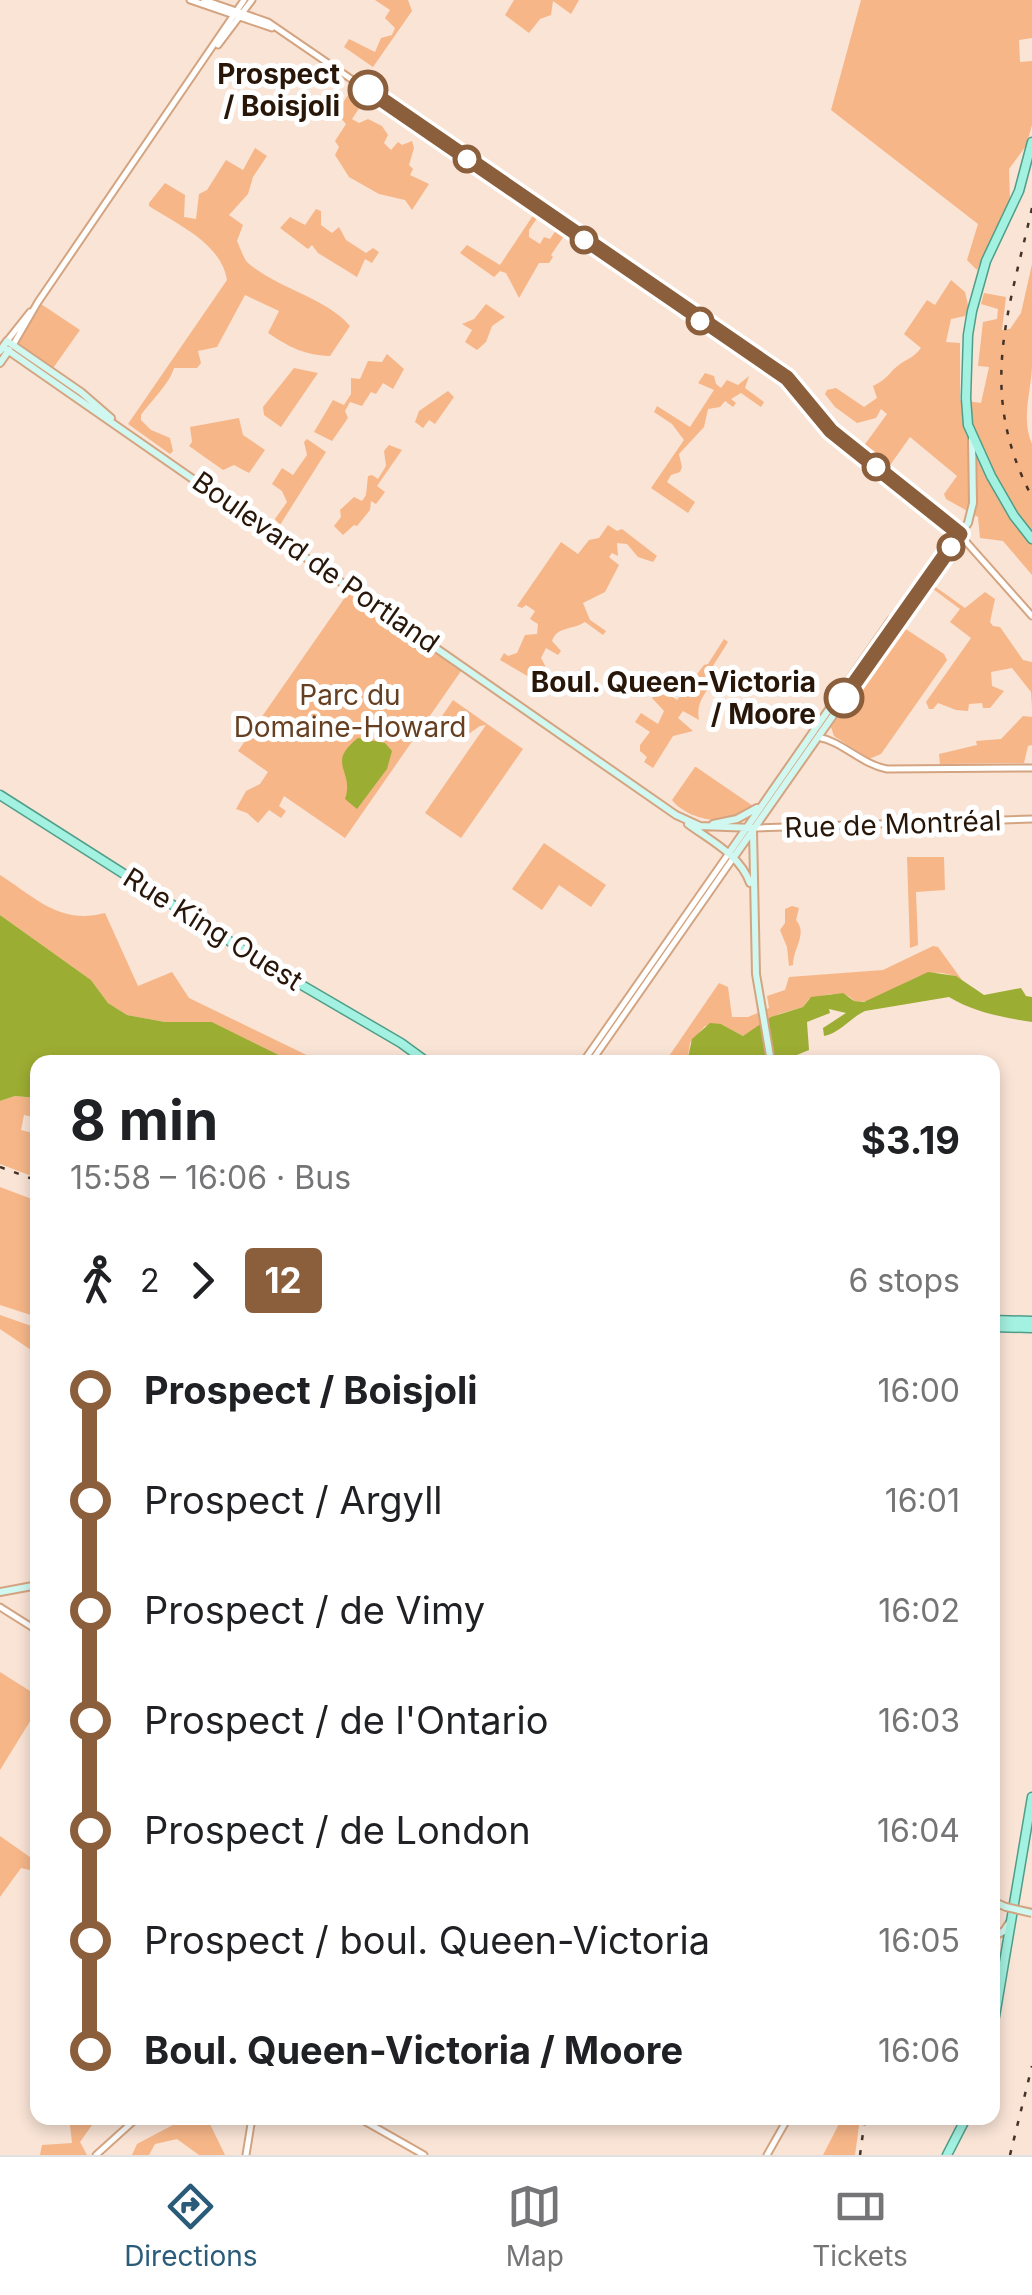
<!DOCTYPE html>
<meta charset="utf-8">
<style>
:root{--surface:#fff;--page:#f2f2f2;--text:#202124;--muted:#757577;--line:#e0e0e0;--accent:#2a5c79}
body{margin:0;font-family:Inter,sans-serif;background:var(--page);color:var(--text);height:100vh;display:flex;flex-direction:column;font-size:38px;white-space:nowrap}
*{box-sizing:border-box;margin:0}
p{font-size:32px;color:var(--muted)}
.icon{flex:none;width:55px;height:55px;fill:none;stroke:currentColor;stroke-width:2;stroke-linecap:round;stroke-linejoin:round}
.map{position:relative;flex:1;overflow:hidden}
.drawer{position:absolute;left:30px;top:1055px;width:970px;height:1070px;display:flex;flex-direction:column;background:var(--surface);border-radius:20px;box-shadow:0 5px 15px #0003}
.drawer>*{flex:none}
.badge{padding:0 20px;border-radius:8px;font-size:35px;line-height:65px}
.map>.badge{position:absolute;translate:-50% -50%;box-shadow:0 0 0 5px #fff}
.legs{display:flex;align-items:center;gap:15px;height:110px;padding:0 40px;font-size:32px}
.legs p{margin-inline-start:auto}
.overview{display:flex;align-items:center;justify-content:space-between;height:170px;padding:0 40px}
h1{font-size:55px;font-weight:700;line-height:75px}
ul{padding:0 40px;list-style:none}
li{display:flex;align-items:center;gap:35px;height:110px;font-size:38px}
li i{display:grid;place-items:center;width:15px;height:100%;margin:0 12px;background:currentColor}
li i::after{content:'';width:25px;height:25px;margin:-12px;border:8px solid;border-radius:50%;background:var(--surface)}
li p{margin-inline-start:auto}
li:first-child i{background:linear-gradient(#0000 50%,currentColor 0)}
li:last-child i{background:linear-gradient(currentColor 50%,#0000 0)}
.tab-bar{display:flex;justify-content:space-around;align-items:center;height:140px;border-top:2px solid var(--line);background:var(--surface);font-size:28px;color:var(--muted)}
.tab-bar a{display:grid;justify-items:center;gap:5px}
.tab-bar .current{color:var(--accent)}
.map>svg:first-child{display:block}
.green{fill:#f6b688}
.water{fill:#9cad33}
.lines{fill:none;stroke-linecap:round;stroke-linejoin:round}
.tertiary-casing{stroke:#d4a481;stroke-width:9}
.secondary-casing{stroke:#d4a481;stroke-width:10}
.primary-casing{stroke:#509e88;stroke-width:11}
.tertiary{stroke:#fff;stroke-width:5}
.secondary{stroke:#d1f8f0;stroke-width:6}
.primary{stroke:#a3f1e1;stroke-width:8}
.rail{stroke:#453326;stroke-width:2.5;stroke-dasharray:5 10;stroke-linecap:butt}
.secondary-bridge-casing{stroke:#d4a481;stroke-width:10;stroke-linecap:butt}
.secondary-bridge{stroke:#d1f8f0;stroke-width:6}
.line-1-casing{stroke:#fff;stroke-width:22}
.line-1{stroke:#8b5e3c;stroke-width:15}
.stop-1-dot{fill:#fff;stroke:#8b5e3c;stroke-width:5}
.labels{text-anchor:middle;stroke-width:10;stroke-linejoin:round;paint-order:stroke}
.stop-label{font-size:28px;font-weight:bold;fill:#281609;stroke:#fff;text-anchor:end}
.street-label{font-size:28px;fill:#281609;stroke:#fff}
.park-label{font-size:28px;fill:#663f21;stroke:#fff}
</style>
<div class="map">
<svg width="1032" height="2155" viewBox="0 0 1032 2155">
<rect width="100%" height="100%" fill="#f9e4d6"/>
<path class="green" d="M375,0H408L412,11L373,67L344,47L349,39L375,52L381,38L392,35L395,28L385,18L390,10Z
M514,0H579L571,14L553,1L551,15L540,19L529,33L505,15Z
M861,0H1032V38L1019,40L1020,62L1032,61V125L1026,146L1009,169L1010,199L977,270L967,260L978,224L831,110Z
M354,86L368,95L352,119L359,123L368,119L382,126L388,135L384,143L391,150L398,142L402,145L412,141L414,148L409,165L413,169L410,175L429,184L412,210L405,200L379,194L349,177L335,155L339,147L335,141L346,124L336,113Z
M255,148L267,156L253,177L248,194L229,215L243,225L237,241C240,247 243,258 248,263C278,289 325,297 350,326L330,356C304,355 289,347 268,333L279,311L245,295L217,347L198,351L201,363L197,368H174C170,383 151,401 141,415V420L151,430L170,438L173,451L170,454L128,424L227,280C221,243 178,225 149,206V203L165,183L185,195L184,217L196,219L199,194L207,190L226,160L243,170Z
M316,209L321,211V225L332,233L339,227L346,240L366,253L373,248L379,252L372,263L365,259L357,277L318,253L312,245L308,249L280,228L290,217L305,225Z
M536,211L540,214L529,230V237L540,244L544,237L550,239L558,227L566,233L551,255L553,257L549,263H539L519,298L506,273L500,271L494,277L460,253L467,245L500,265Z
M1032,264C1032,298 1032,332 1032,367C1031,392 1021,419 1032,444V575L1003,541L980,538L978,517L946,499L944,494L957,476L910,437L888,468L863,447L887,414L881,409L876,418L857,423L835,407L825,394L827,390L836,388L864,407L877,398L873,386C888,379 889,372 900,364C909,358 914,357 921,348L904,334L927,300L935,305L951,280L965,292L969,309L965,316L951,319L946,342L960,343V400L981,403L989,367L978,366L983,322L997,319L998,309L981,304L984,293L1006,297L1002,330L1010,329L1021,313Z
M38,302L80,330L51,371L13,345Z
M486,304L505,317L492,326L486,342L477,350L465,342L472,330L462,324L474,319Z
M387,354L404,369L393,389L383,383L376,394L371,392L362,406L350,402L345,411L348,418L332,441L314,432L333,400L344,405L351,394V378L360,379L368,361L382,362Z
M294,368L318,373L281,427L264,415L263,407Z
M705,373L714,376L716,384L721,388L727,380L738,385L749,376L745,388L764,402L761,407L741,393L731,399L736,403L733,407L725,401L720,407L708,409L704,427L679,454L682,467L680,472L671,475L667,482L695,502L688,513L651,488L684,440L672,424L654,412L657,406L690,427L714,390L698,383Z
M448,391L454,397L435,424L429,420L423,428L415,422L419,411Z
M239,418L243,435L265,450L249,473L234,465L223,470L189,446L192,442L190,427Z
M307,439L326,452L280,525L275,519L287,502L282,491L272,484L282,468L293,475L307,455L304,442Z
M389,445L402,450L377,486L385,492L376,504L371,501L370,510L357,526L354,525L343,535L334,526L341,517L340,510L354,497L362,501L366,495L368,476L372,475L378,479L386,466L384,451Z
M608,525L617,531L622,529L657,556L653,562L638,557L627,544L617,543L618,556L612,553L609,557L619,565L605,592L583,603L590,620L606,631L603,635L585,622C573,630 557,626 552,641L561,651L558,655L546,648L541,658L550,675L567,687L562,696L500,660L504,653L508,656L517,653L525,635L537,634L538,624L530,619L535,611L526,605L522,608L517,606L561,542L578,554L589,540L599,538Z
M930,583L965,608L985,592L995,599L990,622L993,626L1000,627L1023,660L1032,662V707L1031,692L1012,668L991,672L992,686L1004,691L990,708H983L982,703L969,704L968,711L956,710L938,703L933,709H929L926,702L971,638L950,622L960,609L929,586Z
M348,593L461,671L345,838L284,796L279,806L286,811L281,818L269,810L258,823L247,813L236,809L246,791L260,784L268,772L238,751Z
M901,626L944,654L947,660L881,754L869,759L834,736L831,727Z
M724,639L728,642L711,669L712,684C703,695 696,705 699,720L683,711L678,718L693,731L673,736L653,768L644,762L647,757L640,751V745L650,732L635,722L641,713L658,724L664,711L652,698L659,688L677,700L704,665L708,664Z
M453,700L523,749L461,838L425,813L486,725L480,726L467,735L442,716Z
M1023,716L1032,717V745L1028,746L1024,763L940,764L939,754L977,745L976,741L1001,739Z
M695,767H696L753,806C749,809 745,813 740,815C720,826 686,818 672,800Z
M544,843L606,885L591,907L559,885L542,910L512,889Z
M907,857H944L945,890L916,892L918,945L910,948Z
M0,875C36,898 60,925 105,913L138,986L172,972L189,998L321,1062H293L212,1022H165L127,1015L108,1003L91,980L0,915Z
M792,906L799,908L796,920C808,934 793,948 793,965L789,966L787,947L780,930L785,923V909Z
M933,946L938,947L962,980C916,954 892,1008 854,1001C843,988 824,996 809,999L803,1007L779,1014L743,1036L721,1024L705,1026L690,1043L687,1062H665L719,983L728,987L732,1017H748L769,1008L767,996L785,990L789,977L883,970Z
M15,1096L37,1098V1118L24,1115L21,1130L37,1134V1178L0,1164V1101Z
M0,1187L37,1201V1317L0,1305Z
M0,1315L37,1328V1354L0,1329Z
M0,1672L38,1696L37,1710L0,1770Z
M0,1836L37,1862L38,1872L21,1868L0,1897Z
M80,2118H97L80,2142L87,2155H40L42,2145L72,2143L70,2125L80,2123Z
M186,2118H207L225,2155H199L177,2139L155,2144L149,2155H132L137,2144Z
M842,2118H860L855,2155H823Z"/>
<path class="water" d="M358,738L385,743L392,751L387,769L357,809L345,799C355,770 325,764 358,738Z
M0,915L91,980L108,1003L127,1015L165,1022H212L293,1062H38L37,1098L15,1096L0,1101Z
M928,972L956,976L984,995L1021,988L1026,996L1032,997V1022C1005,1018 973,1012 949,997L865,1011C850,1018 840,1033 824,1036L823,1028L846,1013L829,1009L830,1013L807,1022L809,1050L797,1055L795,1059L687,1062L692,1039L710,1023L721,1024L743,1036L771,1017L803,1007L811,997L843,993L854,1001L864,1002Z"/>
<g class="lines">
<g class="tertiary-casing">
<path id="tertiary" d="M190,0L272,28
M204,0L268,22L787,378L826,427L960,535L1032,616
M218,45L252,0
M7,341L30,312
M13,345L38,302L244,0
M818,737C843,742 861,764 887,769L1032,768
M754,828L1032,819
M583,1062L729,853
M591,1062L734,857
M0,1607L38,1631
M359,2118L424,2155
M96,2155L137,2118
M246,2155L252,2118
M767,2155L788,2118"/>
</g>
<g class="secondary-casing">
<path id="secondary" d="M3,347L676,815L700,826L754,828
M0,351L7,341L81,392L111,418
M0,363L9,350
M688,824C711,841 740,855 750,883
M713,824L737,819L757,808
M753,830L756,974L771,1062
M729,853L891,620L902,611
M734,857L968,523L973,503L972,439
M0,1592L38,1585
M992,1901L1006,1907
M992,1937L1004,1931L1010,1922"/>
</g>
<g class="primary-casing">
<path id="primary" d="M1032,142L1019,191L986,261L972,311L968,335L966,398L968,425L991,476L1014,516L1032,539
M0,795L264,963L401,1043L427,1062
M992,1320L1032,1321
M992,1327L1032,1328
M992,2034L1032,1797
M947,2155L966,2118"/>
</g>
<use href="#tertiary" class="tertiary"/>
<use href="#secondary" class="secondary"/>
<use href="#primary" class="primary"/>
<path class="rail" d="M1032,208C1008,315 977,392 1032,497
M0,1167L38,1181
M860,2155L865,2118
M1010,2155L1032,2066"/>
<g class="secondary-bridge-casing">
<path id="secondary-bridge" d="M1006,1907L1032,1913"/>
</g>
<use href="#secondary-bridge" class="secondary-bridge"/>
</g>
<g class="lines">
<g class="line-1-casing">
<path id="line-1" d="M368,90L787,378L831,431L960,534L844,698"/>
</g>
<use href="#line-1" class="line-1"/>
</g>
<g class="stop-1-dot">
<circle cx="368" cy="90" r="18"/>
<circle cx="467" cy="159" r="12"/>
<circle cx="584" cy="240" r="12"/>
<circle cx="700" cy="321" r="12"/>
<circle cx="876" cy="467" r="12"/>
<circle cx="951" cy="547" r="12"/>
<circle cx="844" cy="698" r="18"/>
</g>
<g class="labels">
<g class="stop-label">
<text x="340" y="84">Prospect<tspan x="340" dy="32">/ Boisjoli</tspan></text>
<text x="816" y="692">Boul. Queen-Victoria<tspan x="816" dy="32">/ Moore</tspan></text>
</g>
<g class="street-label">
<text transform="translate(316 562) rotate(35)" y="10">Boulevard de Portland</text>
<text transform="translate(893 824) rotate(-2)" y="10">Rue de Montréal</text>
<text transform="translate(213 929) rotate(32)" y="10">Rue King Ouest</text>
</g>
<g class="park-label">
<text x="350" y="705">Parc du<tspan x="350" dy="32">Domaine-Howard</tspan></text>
</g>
</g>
</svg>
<section class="drawer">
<div class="overview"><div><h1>8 min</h1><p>15:58 – 16:06 · Bus</p></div><b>$3.19</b></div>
<div class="legs"><svg class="icon" aria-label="walk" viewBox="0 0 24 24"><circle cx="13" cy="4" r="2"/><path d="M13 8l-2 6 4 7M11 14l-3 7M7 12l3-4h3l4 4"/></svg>2<svg class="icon" aria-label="forward" viewBox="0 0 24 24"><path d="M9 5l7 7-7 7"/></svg><b class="badge" style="background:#8b5e3c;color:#fff">12</b><p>6 stops</p></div>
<ul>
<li><i style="color:#8b5e3c"></i><b>Prospect / Boisjoli</b><p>16:00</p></li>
<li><i style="color:#8b5e3c"></i><span>Prospect / Argyll</span><p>16:01</p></li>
<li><i style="color:#8b5e3c"></i><span>Prospect / de Vimy</span><p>16:02</p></li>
<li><i style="color:#8b5e3c"></i><span>Prospect / de l'Ontario</span><p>16:03</p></li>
<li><i style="color:#8b5e3c"></i><span>Prospect / de London</span><p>16:04</p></li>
<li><i style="color:#8b5e3c"></i><span>Prospect / boul. Queen-Victoria</span><p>16:05</p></li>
<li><i style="color:#8b5e3c"></i><b>Boul. Queen-Victoria / Moore</b><p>16:06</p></li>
</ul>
</section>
</div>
<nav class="tab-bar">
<a class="current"><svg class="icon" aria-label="directions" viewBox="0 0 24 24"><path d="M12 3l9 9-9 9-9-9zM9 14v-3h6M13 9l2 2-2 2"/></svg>Directions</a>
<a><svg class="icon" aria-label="map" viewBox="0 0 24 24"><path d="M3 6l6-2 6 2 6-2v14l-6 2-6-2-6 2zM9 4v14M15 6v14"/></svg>Map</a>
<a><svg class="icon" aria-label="tickets" viewBox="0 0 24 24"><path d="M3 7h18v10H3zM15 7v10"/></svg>Tickets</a>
</nav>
